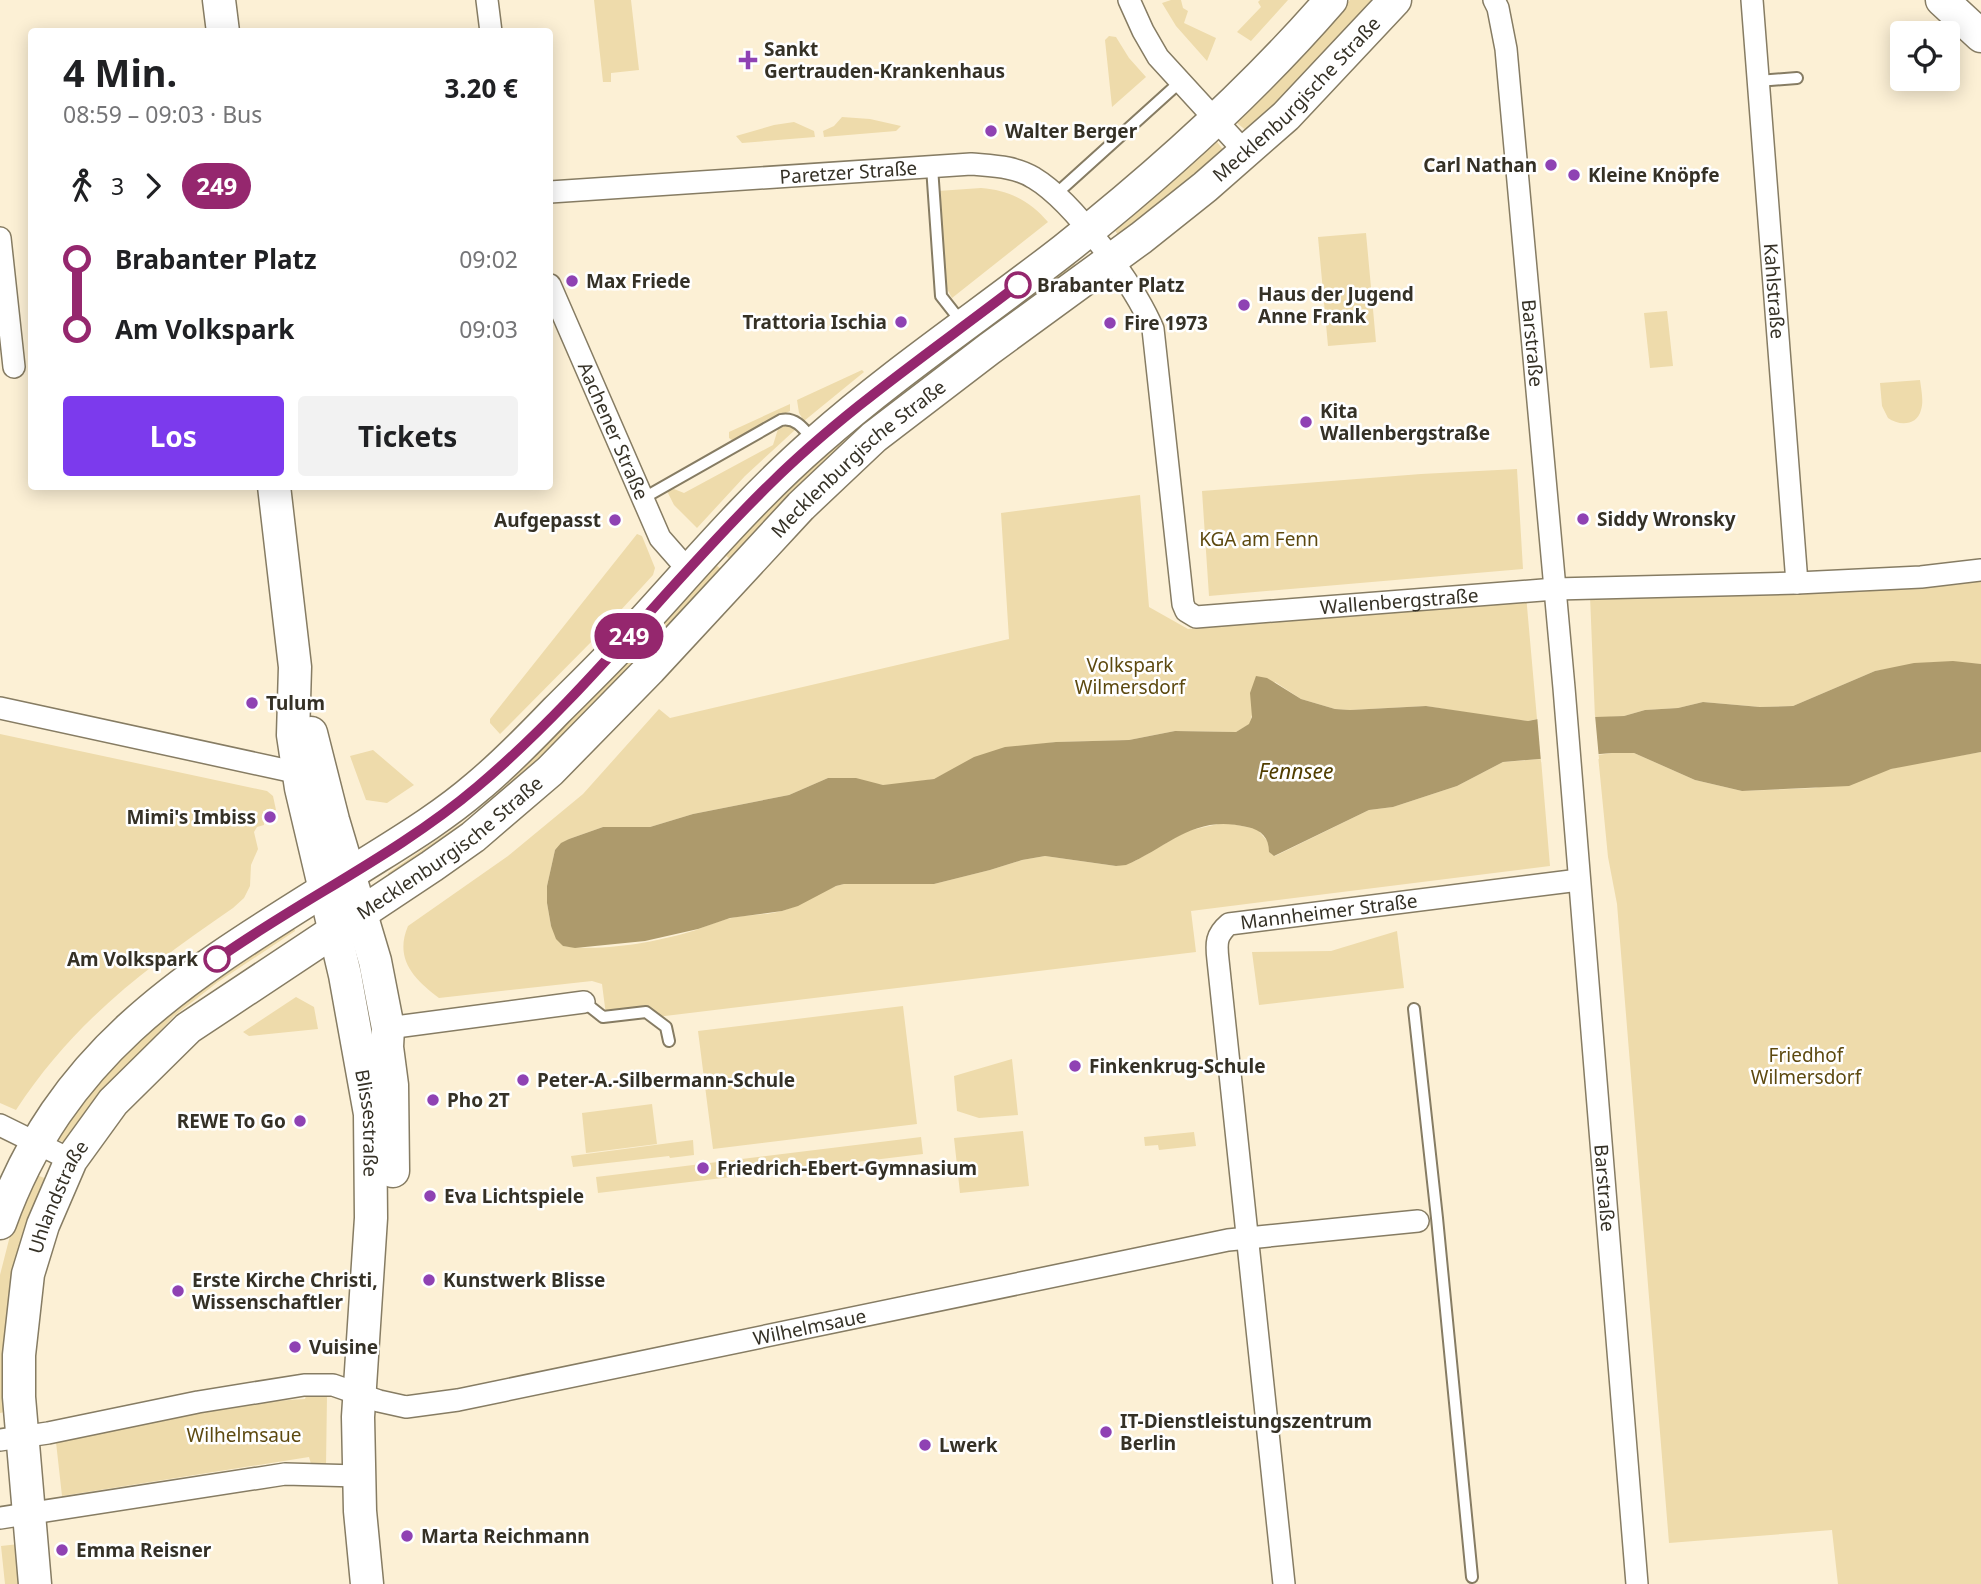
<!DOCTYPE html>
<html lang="de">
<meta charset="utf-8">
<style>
:root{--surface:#fff;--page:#f2f2f2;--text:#202124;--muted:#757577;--accent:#7c3aed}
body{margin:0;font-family:"Noto Sans",sans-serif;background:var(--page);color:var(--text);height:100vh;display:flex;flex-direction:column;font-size:26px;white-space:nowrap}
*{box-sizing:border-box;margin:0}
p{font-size:23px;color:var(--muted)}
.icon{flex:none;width:38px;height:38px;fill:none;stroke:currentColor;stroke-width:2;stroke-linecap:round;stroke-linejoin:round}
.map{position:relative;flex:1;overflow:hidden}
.panel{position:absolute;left:28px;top:28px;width:525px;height:462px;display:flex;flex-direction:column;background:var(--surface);border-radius:7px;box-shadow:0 4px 18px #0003}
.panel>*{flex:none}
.badge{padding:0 14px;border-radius:23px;font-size:24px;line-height:46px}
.controls{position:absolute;left:1890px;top:21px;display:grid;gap:14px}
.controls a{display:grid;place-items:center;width:70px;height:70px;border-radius:7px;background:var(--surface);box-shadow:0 4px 18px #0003;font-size:35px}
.map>.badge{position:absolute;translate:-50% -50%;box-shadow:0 0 0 4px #fff}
.legs{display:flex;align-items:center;gap:10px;height:77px;padding:0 35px;font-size:23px}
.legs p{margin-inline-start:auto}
.overview{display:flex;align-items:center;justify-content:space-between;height:119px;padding:0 35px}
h1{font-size:38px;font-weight:700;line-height:52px}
.action{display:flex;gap:14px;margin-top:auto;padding:14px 35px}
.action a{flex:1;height:80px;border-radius:7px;background:var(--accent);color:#fff;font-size:28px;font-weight:700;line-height:80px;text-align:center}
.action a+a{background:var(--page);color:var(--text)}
ul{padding:0 35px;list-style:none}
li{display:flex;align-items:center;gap:24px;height:70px;font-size:26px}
li i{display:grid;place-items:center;width:10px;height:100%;margin:0 9px;background:currentColor}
li i::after{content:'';width:18px;height:18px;margin:-9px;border:5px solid;border-radius:50%;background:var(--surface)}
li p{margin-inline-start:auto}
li:first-child i{background:linear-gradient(#0000 50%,currentColor 0)}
li:last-child i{background:linear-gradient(currentColor 50%,#0000 0)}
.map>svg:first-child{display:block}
.green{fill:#eedbab}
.water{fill:#ad9a6c}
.pier{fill:#fcf0d5}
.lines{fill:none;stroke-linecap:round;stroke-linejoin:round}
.lane-casing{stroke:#867c63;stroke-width:14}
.street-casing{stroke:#867c63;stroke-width:24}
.secondary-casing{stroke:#867c63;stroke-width:35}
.lane{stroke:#fff;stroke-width:10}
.street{stroke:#fff;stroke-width:21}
.secondary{stroke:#fff;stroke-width:32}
.line-1-casing{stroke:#fff;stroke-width:16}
.line-1{stroke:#95276e;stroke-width:10}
.poi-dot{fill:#8f42b3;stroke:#fff;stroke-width:2.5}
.stop-1-dot{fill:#fff;stroke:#95276e;stroke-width:3.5}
.labels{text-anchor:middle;stroke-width:5;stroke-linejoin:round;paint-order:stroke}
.poi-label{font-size:19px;font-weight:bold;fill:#353126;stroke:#fff;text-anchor:start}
.street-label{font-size:19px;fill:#353126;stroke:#fff}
.stop-label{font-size:19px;font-weight:bold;fill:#353126;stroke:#fff;text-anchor:start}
.park-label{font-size:19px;fill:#5d490f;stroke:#fff}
.water-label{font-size:21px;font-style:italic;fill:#513e00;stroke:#fff}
</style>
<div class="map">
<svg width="1981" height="1584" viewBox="0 0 1981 1584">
<rect width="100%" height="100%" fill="#fcf0d5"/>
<path class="green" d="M594,0H631L639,70L611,73V82H603Z
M1171,0H1181L1183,8L1188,11L1184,23L1216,38L1207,61L1176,26L1162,3Z
M1260,0H1288L1251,41L1237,32L1261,7L1258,2Z
M1350,0H1377L1297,84L1248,132L1237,123V120Z
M1109,36L1116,37L1129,58L1146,77L1112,107L1105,40Z
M842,117L870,119L901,126L896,131L824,137L823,131L834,126Z
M794,122L814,131L815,137L742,143L736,136L774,125Z
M1213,142H1217L1225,152L1118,235L1114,229Z
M981,188C1009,190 1030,201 1048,222L952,298L946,287L938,191Z
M1366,233L1376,342L1328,346L1318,237Z
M1072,261L1077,267L732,561L724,554L772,503L864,418Z
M1667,311L1673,366L1650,368L1644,313Z
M862,370L864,372L804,421L799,413L797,400Z
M1920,380C1921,389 1924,401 1921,410C1917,426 1899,426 1888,418L1882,406L1880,383Z
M790,404V411L732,440L729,438V432Z
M788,424L796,429L745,476L697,528L674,505L667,491L674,489L684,493L773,445L778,429Z
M1517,469L1523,569L1209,596L1202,491L1421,474Z
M1140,495L1149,607L1188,629L1526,595L1537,719L1528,721L1506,719L1426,706L1350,710L1335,709L1301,699L1275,682L1253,710L1250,724L1236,732L1175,731L1129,740L1056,742L1036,745L960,766L934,779L903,784L883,785L828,778L789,795L693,814L650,827H603L569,839L555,850L547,886V903L551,926L563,946C602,952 658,942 696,930C706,926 716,922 727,919C746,914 766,916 785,910C806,904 823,888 844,884H934L990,870L1022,860L1045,856L1116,866L1135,861L1187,831L1218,824H1232L1257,829L1269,843V852L1275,856L1369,810L1393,807L1457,786L1503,762L1541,759L1550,866L1191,911L1196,952L607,1023L602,984L592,981L439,998C414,979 394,959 408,926L508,856L583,794L659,709L670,718L1009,639L1001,513Z
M637,534L642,536L655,568L653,575L599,634L500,734L490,723V719Z
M715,564L723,571L515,787L390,881L388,873L469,818L506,785Z
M1981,581V664L1934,662L1875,671L1793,706L1760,707L1703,702L1678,708L1645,710L1624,716L1595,718L1590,596L1774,592L1953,585Z
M0,734L267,791L273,796L276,810L263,811L264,825L257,827L254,832L258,849L251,865L250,886L244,898L233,908C146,968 75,1020 16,1110L0,1103Z
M373,750L414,785L387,803L366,800L350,756Z
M1981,752V1584H1838L1832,1530L1669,1543L1617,904L1608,857L1598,755L1612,753H1634L1695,780L1742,791L1815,788L1911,764Z
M293,923L295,931L218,982L174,1016L102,1094L66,1143L58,1140L86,1092L172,1007Z
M1397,931L1404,988L1259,1005L1252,952L1331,951Z
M296,997L314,1007L318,1029L249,1036L243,1032Z
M903,1006L917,1124L713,1149L698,1031Z
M1012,1059L1018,1115L979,1118L957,1111L954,1076Z
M652,1104L657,1144L586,1153L582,1113Z
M1023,1131L1029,1186L960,1193L954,1138Z
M1194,1132L1196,1146L1159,1150L1158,1145L1145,1146L1144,1137Z
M921,1137L923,1154L598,1193L596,1177Z
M693,1140L694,1155L670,1158L669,1156L573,1167L571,1156Z
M34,1174L47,1179L5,1412L0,1413V1275L13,1224Z
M307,1393L327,1396L326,1466L311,1464L309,1457L62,1496L56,1442C138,1424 220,1403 305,1399Z
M19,1544L23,1584H5L1,1546Z"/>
<path class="water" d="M1953,661L1981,664V752L1891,769L1849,786L1742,791L1695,780L1634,753H1612L1503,762L1457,786L1393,807L1369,810L1274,856L1269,852C1269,838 1262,830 1247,827C1194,814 1170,846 1126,865L1116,866L1045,856L1022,860L990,870L934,884H844L836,886L798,906L782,911L730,918L698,929L645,941L575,948L563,946L556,939L551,926L547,903V886L555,850L561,843L569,839L603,827H650L693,814L789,795L828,778H856L883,785L934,779L974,757L1005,747L1056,742L1129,740L1175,731L1236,732L1249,724L1252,717L1250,693L1256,676L1267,678L1301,699L1335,709L1350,710L1426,706L1528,721L1538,719L1624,716L1645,710L1678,708L1703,702L1760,707L1793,706L1875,671L1914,663Z"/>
<path class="pier" d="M1537,715H1595L1599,759L1541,762Z"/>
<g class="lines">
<g class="lane-casing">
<path id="lane" d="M1758,81L1797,78
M932,167L941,296L963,324
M1056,194L1180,82
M642,499L781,420C796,417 804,429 813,440
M584,1002L603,1017L646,1012L666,1027L669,1041
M1414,1009L1437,1218L1472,1577"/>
</g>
<g class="street-casing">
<g id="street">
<path d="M487,0L491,32"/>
<path d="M1129,0L1143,31L1158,57L1246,153"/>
<path id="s1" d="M1494,0L1498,8L1506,49L1564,688L1637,1584"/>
<path id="s2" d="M1752,0L1797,583"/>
<path id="s3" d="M550,192L971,164C992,166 1015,166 1034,178C1074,202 1135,286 1153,329L1183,604L1186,611L1196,617L1555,589L1797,583L1921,577L1981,570"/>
<path d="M0,238L14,367"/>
<path id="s4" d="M550,285L660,538L689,571"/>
<path d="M0,708L299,773"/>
<path d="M388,1028L584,1002"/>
<path d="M0,1125L71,1160"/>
<path id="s5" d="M0,1440L48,1433L198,1402L304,1385H333L379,1401L406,1407L458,1400L1228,1240L1418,1221"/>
<path d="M0,1518L285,1474L358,1476"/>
<path id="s6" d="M1284,1584L1218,960C1216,943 1216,935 1229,924L1579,880"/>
</g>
</g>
<g class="secondary-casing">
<g id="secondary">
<path d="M219,0L223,32"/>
<path d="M1942,0L1981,36"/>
<path id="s7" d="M274,486L295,667L293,735L301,788L345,975L370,1114L371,1218L358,1417L360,1511L367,1584"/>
<path d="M311,733L333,820L375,961L388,1028L387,1047L392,1085L393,1171"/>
<path d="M0,1223C66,1040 201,968 356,870C397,844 440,819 477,787C505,764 531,737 556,711C580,687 604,664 627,639C689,572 748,501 817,441C895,372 982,314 1064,250C1160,174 1251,92 1331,0"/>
<path id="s8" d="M35,1584L19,1397V1355L28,1274L43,1225L71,1160L113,1102L188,1028L432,866L473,837L550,771L650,669L801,506L874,437L989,349L1141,238L1205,187L1286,116L1395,0"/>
</g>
</g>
<use href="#lane" class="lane"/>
<use href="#street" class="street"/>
<use href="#secondary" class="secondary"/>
</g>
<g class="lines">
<g class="line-1-casing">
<path id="line-1" d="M217,959C302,899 398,854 477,787C585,696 670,581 771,483C846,409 935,349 1018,285"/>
</g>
<use href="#line-1" class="line-1"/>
</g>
<g class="poi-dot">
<path d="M744.5 49.5h7v7h7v7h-7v7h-7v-7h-7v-7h7z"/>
<circle cx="991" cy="131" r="7"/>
<circle cx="1551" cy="165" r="7"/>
<circle cx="1574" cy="175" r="7"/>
<circle cx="572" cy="281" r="7"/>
<circle cx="1244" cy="305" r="7"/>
<circle cx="901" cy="322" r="7"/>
<circle cx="1110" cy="323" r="7"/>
<circle cx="1306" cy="422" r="7"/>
<circle cx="1583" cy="519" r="7"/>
<circle cx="615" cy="520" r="7"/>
<circle cx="252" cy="703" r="7"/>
<circle cx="270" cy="817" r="7"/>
<circle cx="1075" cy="1066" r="7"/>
<circle cx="523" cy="1080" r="7"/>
<circle cx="433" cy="1100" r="7"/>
<circle cx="300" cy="1121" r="7"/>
<circle cx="703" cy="1168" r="7"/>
<circle cx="430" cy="1196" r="7"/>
<circle cx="429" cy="1280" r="7"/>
<circle cx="178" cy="1291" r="7"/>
<circle cx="295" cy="1347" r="7"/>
<circle cx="1106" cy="1432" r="7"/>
<circle cx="925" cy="1445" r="7"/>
<circle cx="407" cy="1536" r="7"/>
<circle cx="62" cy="1550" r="7"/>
</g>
<g class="stop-1-dot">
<circle cx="1018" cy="285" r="12"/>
<circle cx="217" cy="959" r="12"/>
</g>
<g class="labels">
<g class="poi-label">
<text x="764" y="56">Sankt<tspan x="764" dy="22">Gertrauden-Krankenhaus</tspan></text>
<text x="1005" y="138">Walter Berger</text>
<text x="1537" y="172" text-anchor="end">Carl Nathan</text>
<text x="1588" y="182">Kleine Knöpfe</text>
<text x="586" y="288">Max Friede</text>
<text x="1258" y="301">Haus der Jugend<tspan x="1258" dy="22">Anne Frank</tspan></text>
<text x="887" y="329" text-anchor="end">Trattoria Ischia</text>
<text x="1124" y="330">Fire 1973</text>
<text x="1320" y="418">Kita<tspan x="1320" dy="22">Wallenbergstraße</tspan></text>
<text x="1597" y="526">Siddy Wronsky</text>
<text x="601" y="527" text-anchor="end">Aufgepasst</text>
<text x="266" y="710">Tulum</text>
<text x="256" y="824" text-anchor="end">Mimi's Imbiss</text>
<text x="1089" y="1073">Finkenkrug-Schule</text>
<text x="537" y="1087">Peter-A.-Silbermann-Schule</text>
<text x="447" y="1107">Pho 2T</text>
<text x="286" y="1128" text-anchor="end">REWE To Go</text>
<text x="717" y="1175">Friedrich-Ebert-Gymnasium</text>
<text x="444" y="1203">Eva Lichtspiele</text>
<text x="192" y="1287">Erste Kirche Christi,<tspan x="192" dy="22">Wissenschaftler</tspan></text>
<text x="443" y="1287">Kunstwerk Blisse</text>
<text x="309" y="1354">Vuisine</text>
<text x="1120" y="1428">IT-Dienstleistungszentrum<tspan x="1120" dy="22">Berlin</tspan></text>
<text x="939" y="1452">Lwerk</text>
<text x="421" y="1543">Marta Reichmann</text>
<text x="76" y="1557">Emma Reisner</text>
</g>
<g class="street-label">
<text dy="7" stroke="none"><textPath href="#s8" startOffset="2062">Mecklenburgische Straße</textPath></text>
<text dy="7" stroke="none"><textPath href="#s3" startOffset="299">Paretzer Straße</textPath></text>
<text dy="7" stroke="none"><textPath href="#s2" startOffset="292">Kahlstraße</textPath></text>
<text dy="7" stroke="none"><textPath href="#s1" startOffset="346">Barstraße</textPath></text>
<text dy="7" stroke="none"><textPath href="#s4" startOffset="159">Aachener Straße</textPath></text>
<text dy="7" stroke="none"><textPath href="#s8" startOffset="1494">Mecklenburgische Straße</textPath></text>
<text dy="7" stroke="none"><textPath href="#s3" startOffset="1181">Wallenbergstraße</textPath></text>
<text dy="7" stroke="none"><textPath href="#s8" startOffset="928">Mecklenburgische Straße</textPath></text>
<text dy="7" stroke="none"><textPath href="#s6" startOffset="768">Mannheimer Straße</textPath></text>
<text dy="7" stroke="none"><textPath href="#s7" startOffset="646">Blissestraße</textPath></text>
<text dy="7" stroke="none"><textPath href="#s1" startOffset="1194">Barstraße</textPath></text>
<text dy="7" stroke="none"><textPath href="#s8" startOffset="394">Uhlandstraße</textPath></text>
<text dy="7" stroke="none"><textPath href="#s5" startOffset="826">Wilhelmsaue</textPath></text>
</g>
<g class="stop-label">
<text x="1037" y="292">Brabanter Platz</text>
<text x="198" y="966" text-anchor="end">Am Volkspark</text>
</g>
<g class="park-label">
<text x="1259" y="546">KGA am Fenn</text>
<text x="1130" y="672">Volkspark<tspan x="1130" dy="22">Wilmersdorf</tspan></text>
<text x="1806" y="1062">Friedhof<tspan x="1806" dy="22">Wilmersdorf</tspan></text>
<text x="244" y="1442">Wilhelmsaue</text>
</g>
<g class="water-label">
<text x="1296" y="779">Fennsee</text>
</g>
</g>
</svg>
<div class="controls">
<a><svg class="icon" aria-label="locate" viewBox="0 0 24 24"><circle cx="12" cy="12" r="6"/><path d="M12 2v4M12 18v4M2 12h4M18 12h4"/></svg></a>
</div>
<b class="badge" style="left:629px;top:636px;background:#95276e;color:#fff">249</b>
<section class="panel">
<div class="overview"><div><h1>4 Min.</h1><p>08:59 – 09:03 · Bus</p></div><b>3.20 €</b></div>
<div class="legs"><svg class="icon" aria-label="walk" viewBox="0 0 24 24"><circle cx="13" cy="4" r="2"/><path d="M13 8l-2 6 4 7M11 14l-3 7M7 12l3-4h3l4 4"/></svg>3<svg class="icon" aria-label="forward" viewBox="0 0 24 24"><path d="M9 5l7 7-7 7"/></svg><b class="badge" style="background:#95276e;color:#fff">249</b></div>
<ul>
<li><i style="color:#95276e"></i><b>Brabanter Platz</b><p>09:02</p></li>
<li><i style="color:#95276e"></i><b>Am Volkspark</b><p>09:03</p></li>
</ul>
<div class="action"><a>Los</a><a>Tickets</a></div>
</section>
</div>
